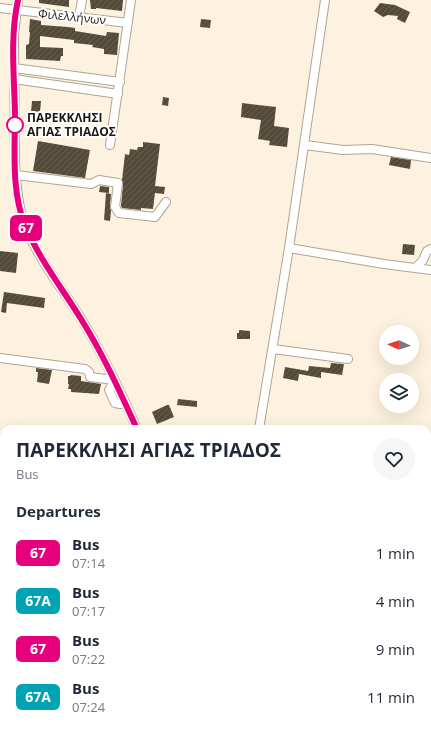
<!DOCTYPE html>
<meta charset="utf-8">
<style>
:root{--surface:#fff;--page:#f6f6f7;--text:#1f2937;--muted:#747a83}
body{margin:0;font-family:"Open Sans",sans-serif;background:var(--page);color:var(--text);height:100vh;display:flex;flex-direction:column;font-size:15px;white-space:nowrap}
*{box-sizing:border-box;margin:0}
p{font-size:13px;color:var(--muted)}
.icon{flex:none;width:22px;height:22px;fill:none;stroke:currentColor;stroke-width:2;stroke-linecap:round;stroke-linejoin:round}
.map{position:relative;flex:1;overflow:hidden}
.sheet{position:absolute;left:0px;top:425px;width:431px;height:304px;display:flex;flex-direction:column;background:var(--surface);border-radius:12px 12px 0 0;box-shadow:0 4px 16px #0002}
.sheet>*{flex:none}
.badge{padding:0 8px;border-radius:6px;font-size:14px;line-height:26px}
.needle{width:26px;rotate:273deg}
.controls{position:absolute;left:379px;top:325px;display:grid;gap:8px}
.controls a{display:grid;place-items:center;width:40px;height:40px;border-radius:50%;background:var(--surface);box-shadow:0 4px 16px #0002;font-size:20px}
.map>.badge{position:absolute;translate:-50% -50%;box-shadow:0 0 0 2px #fff}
h2{padding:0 16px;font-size:15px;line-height:36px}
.round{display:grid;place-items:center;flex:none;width:42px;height:42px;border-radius:21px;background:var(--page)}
.overview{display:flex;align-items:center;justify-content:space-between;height:68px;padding:0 16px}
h1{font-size:19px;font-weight:700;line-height:30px}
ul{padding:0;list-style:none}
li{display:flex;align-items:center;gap:12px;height:48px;padding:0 16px}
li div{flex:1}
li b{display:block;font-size:15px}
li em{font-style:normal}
li .badge{min-width:44px;font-weight:700;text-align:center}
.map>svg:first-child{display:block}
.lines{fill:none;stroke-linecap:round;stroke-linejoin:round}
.stream{stroke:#9ae2ee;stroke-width:2}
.building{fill:url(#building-hatch)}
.minor-casing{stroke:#afa493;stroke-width:10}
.minor{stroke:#fff;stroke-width:8}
.line-casing{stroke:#fff;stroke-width:9}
.line{stroke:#e6007e;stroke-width:6}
.stop-dot{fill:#fff;stroke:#e6007e;stroke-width:2}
.labels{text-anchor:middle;stroke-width:4;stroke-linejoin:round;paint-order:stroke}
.street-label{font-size:12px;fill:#1b1811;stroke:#fff}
.stop-label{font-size:12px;font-weight:bold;fill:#1b1811;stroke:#fff;text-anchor:start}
</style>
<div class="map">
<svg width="431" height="729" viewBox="0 0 431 729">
<defs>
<pattern id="building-hatch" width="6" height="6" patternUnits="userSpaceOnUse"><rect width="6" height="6" fill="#534a3a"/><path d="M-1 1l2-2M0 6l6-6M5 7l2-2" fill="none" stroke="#686053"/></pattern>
</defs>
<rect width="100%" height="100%" fill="#fdf2df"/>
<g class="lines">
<path class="stream" d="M0,472L4,477
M168,729V725"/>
</g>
<path class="building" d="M39,0H69V7L39,3Z
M90,0H123L122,11L96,8V9H91Z
M380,3L395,5L410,12L405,23L397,19L398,16L388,15L383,17L374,11Z
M30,19L41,21V25L68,27L75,28V31L106,36L107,32L119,33L117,55L104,54V49L92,47L93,45L74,43V40L40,36V47L63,48V56H61L60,61L26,59V45L29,44L30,32H29Z
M201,19L211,20L210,28L200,27Z
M163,97L169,98L168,106L162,105Z
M32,101H41L40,112H31Z
M242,103L276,107L274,126L289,128L287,147L269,145L270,141L258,139L261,120L241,117Z
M38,141L90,150L85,178L33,171Z
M143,142L160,144L155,186L165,187L164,194L155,193L153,209L141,208V210L122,208L121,206L123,184L122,180L125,154L129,155L130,149L137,150L138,147H143Z
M391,157L411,160L410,169L389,165Z
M100,186L109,187V193L99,192Z
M106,193L111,194L110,206L111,211L110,221L104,220Z
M403,244L415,245L414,255L402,254Z
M0,251L18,253L16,273L0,271Z
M4,292L45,298L44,308L7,303L6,313L1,312Z
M239,330L250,331V339H237V333H239Z
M331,363L344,364L342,375L321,372V378L299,374L298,381L283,378L285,367L308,371L309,366L330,368Z
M36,368L52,370L49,384L37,382L38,372H36Z
M71,375L81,376V381L101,384L99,394L71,392V389H68L69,384H68V376H70Z
M178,399L197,401V407L177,405Z
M167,405H169L174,417L157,424L152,412Z"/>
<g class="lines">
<g class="minor-casing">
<path id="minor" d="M18,0L14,35L15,164C16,180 17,196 21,212C29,248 63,289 82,320C103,355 121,392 137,429
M0,8L128,23
M79,17L82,0
M14,68L120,82
M14,79L118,94
M110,145L131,0
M305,145L343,150L372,149L431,158
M16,175L91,184L99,180L118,183L115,207L119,213L155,217L166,202
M289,248L384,264L431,270
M416,268L423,260L427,251L431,249
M273,349L348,359
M0,358L85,369L89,372L90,377L114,380
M112,385L109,390L115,403L120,404
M259,429L289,248L325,0
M0,450L4,456
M427,528L431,526
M427,694L431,697
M259,725L260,729
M25,729V725"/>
</g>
<use href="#minor" class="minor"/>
</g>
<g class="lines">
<g class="line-casing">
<path id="line" d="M18,0C10,36 14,75 15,112C15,147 11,192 25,225C39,259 62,288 81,319C103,354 120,392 137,429"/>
</g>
<use href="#line" class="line"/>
</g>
<circle class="stop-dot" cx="15" cy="125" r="8"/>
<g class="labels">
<g class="street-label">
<text transform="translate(72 17) rotate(6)" y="4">Φιλελλήνων</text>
</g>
<g class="stop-label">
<text x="27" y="122">ΠΑΡΕΚΚΛΗΣΙ<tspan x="27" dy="14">ΑΓΙΑΣ ΤΡΙΑΔΟΣ</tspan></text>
</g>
</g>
</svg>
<div class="controls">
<a><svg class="needle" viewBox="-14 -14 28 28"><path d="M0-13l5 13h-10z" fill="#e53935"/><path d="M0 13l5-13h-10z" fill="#747a83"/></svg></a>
<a><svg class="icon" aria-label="layers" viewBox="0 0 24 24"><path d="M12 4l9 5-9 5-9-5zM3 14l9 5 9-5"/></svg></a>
</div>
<b class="badge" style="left:26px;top:228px;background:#e6007e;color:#fff">67</b>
<section class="sheet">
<div class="overview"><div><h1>ΠΑΡΕΚΚΛΗΣΙ ΑΓΙΑΣ ΤΡΙΑΔΟΣ</h1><p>Bus</p></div><a class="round"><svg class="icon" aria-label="heart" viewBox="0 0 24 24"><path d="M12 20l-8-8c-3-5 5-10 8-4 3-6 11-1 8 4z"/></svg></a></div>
<h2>Departures</h2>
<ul>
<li><span class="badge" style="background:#e6007e;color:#fff">67</span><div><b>Bus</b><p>07:14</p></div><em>1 min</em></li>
<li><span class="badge" style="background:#00a3b4;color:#fff">67Α</span><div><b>Bus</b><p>07:17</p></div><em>4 min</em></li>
<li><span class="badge" style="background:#e6007e;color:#fff">67</span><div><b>Bus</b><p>07:22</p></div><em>9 min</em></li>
<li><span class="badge" style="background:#00a3b4;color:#fff">67Α</span><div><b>Bus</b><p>07:24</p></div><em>11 min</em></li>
</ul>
</section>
</div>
